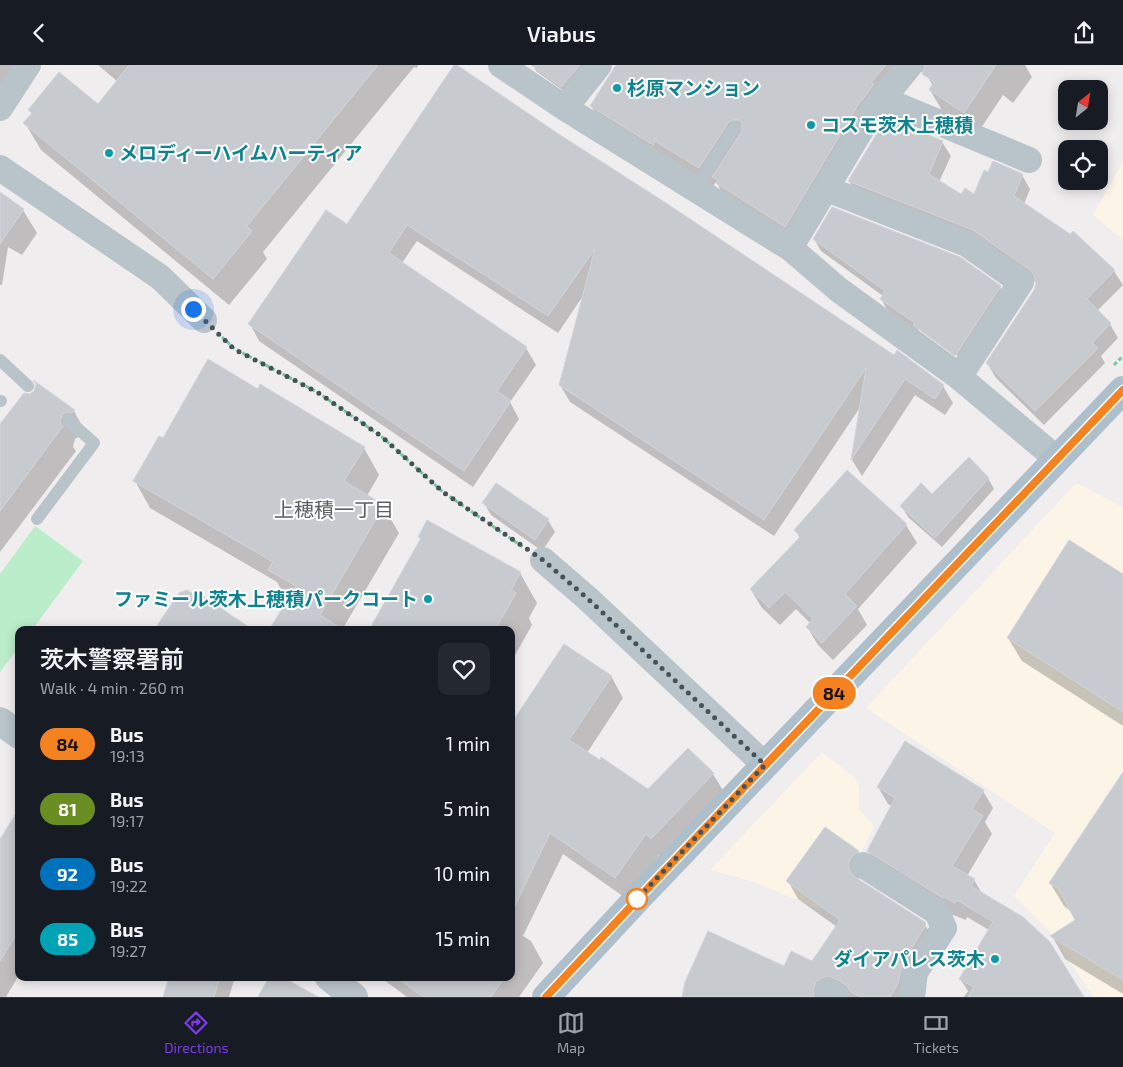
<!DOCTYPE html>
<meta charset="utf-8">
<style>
:root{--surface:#171b24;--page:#242831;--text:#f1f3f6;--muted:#9ea1a6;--line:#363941;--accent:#7c3aed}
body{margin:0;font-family:"Exo 2","Noto Sans JP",sans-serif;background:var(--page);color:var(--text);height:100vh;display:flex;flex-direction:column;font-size:19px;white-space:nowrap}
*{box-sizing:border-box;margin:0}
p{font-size:16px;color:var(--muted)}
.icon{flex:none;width:28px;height:28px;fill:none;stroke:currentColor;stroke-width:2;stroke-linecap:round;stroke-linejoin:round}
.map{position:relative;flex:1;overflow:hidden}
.panel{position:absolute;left:15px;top:561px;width:500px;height:355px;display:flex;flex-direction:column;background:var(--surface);border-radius:10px;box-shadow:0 2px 12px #0003}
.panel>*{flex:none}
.badge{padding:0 10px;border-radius:16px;font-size:18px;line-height:32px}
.needle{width:32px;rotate:30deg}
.controls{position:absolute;left:1058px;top:15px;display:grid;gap:10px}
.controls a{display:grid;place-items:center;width:50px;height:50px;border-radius:10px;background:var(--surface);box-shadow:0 2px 12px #0003;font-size:25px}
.you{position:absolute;width:25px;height:25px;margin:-12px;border:4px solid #fff;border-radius:50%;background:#1a73e8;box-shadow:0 0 0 8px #1a73e833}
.map>.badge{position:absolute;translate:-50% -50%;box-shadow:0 0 0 2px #fff}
.round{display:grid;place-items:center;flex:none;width:52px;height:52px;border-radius:10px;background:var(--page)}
.head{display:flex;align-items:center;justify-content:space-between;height:85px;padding:0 25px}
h1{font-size:24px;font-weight:600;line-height:38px}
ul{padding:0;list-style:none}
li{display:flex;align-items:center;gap:15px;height:65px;padding:0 25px}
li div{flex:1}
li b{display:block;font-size:19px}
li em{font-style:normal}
li .badge{min-width:55px;font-weight:700;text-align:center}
header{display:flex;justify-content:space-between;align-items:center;height:65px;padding:0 25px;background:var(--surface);font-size:22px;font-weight:600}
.tab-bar{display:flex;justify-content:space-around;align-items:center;height:70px;border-top:1px solid var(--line);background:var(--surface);font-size:14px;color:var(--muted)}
.tab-bar a{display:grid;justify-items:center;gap:2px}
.tab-bar .selected{color:var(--accent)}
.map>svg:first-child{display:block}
.commercial{fill:#fbf4e7}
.green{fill:#bcedcb}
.shadow{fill:#0003;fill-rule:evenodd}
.building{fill:#c7cbd0;stroke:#d2d4d9}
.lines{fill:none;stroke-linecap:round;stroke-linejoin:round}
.path{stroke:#75ca9a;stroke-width:3;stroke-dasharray:4 2.5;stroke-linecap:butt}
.service{stroke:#b9c3ca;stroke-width:12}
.minor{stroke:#b9c3ca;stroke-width:26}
.tertiary{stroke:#b9c3ca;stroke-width:28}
.primary{stroke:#aebfcc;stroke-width:28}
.line-casing{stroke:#fff;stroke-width:11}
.line{stroke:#f58220;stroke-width:8}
.walk{stroke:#46525a;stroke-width:5;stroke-dasharray:0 9}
.culture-dot{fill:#0f9aa8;stroke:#fff;stroke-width:2}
.stop-dot{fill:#fff;stroke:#f58220;stroke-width:2.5}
.labels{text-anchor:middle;stroke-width:4;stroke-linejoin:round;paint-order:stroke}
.culture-label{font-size:19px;font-weight:bold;fill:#0d838f;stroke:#fff;text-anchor:start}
.neighbourhood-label{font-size:20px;fill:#5a5f62;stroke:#fff}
</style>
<header><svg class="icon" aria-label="back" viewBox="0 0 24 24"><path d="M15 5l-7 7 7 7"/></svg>Viabus<svg class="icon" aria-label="share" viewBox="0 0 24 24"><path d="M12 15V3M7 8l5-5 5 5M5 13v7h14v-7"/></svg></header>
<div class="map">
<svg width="1123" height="932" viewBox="0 0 1123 932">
<rect width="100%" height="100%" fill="#f0edee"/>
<path class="commercial" d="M1123,97V175L1093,150Z
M1076,418L1123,442V932H1094L1049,866L1014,831L1055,768L866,643Z
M822,687L854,712L859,722V744L874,761L860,790L847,803L827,843H817L751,816L710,805Z"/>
<path class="green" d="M35,461L83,496L32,565H19V582L0,607V509Z"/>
<path class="shadow" d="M0,0H37L0,54Z
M98,0H418L417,3L414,2L263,187L267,194L229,240L41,85L25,58L32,49L30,45L98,40L117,16Z
M533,0H587L565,27L536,6Z
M618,0H1025L1032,12L1013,38L1003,30L977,69L943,47L930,25L933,21L925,7H911L798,183L730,140L716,117L711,124L604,63L591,41L612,9L614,2L616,3Z
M456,1L894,291L943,321L953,338L945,350L915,330L862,411L852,395L861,341L774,471L570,337L560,320L583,231L558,268L417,176L402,198L526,283L536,300L510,337L519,354L473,422L259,276L250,259L347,161Z
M942,77L951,91L939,117L961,131H975L1022,110L1030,124L1024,139L1114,206L1123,220L1097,246L1110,259L1118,273L1101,291L1105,298L1044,360L996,313L987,298L1035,226L1037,218L982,179L857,130L849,116Z
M0,128L23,145L37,168L22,190L8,182L2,220H0Z
M814,174L1000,222L1007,234L962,302L888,246L881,234L883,231L821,186ZM918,262L961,293L959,295L918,265Z
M258,325L364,383L379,410L367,431L383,441L399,468L342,565H271L289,534L285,532L277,517L150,443L135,416L164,375Z
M24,329L74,346L87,370L80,371L75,374L73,382L76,386L0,487V361Z
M847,407L906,460L917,478L858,544L867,560L833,595L818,580L807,562L811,559L796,544L780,560L762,543L751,525L800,473L795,465Z
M988,413L994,424L942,482L908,452L902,442Z
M484,438L548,455L555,467L542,486L491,450Z
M419,472L520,508L537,538L529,553L532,560L511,597V565H391L421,475Z
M1123,510V661L1022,596L1008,573Z
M611,611L623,633L587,688L649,725L688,684L713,709L726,730L664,795L659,790L627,834L563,789L523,871L531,876L543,898L519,932H407L380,912H511V661Z
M1123,710V929L1065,894L1052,871L1077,856L1072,847L1064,841L1050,818Z
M878,722L983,726L993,743L985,757L992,769L967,811L974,815L983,830L1082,932H964L968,926L960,914L989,865L967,852L966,855L953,850L879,804L868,786L892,741L888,739Z
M19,746V910L6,932H0V777Z
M825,763L858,787L868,804L860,809L858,816L924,858L935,876L909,932H684L785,902L813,898L837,862L798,834L788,816Z
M171,912H235L229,932H165Z"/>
<path class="building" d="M129,0H378L247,161L252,166L213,214L23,58L32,48L28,45L59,7L98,39Z
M454,0H457L557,68L666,138L894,290L897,285L944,320L935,334L905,314L851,395L866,303L764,455L559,320L595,184L548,251L407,160L389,188L527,282L497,326L511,336L464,406L248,259L326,145L347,159Z
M531,0H580L561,22Z
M616,0H886L871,17L874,19L858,40L785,162L716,118L718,115L712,112L742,66V59L739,55H732L728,58L699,103L655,76L653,80L590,41Z
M925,0H996L964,48L929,25L934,17L922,9Z
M887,52L943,76L929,109L961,129L965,123L974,129L984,105L988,107L993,96L1023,109L1014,131L1070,169L1073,166L1115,205L1087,234L1111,258L1092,278L1098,283L1035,346L986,298L1034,225L1036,218L1034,210L1030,205L973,165L848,116Z
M0,127L24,144L0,179Z
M832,142L960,192L1001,221L955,291L913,260L915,258L880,234L885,226L813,174Z
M208,294L258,324L260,319L365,382L344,416L384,440L320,550L344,565H269L296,521L268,505L273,497L133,416L159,371L163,373Z
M33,315L75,345L72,348L66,347L62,350L60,357L63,361L0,446V359L24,328L30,329L34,326L36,319Z
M969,392L989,413L935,473L900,441L921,418L932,429Z
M847,405L907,459L845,529L857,541L822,578L806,562L813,554L785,527L769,543L750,524L801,471L794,465Z
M496,418L549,454L535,475L482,438Z
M427,455L521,507L511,525L516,528L495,565H369L421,473L418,472Z
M1069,475L1123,509V647L1007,573Z
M187,525L195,530L197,527L253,565H154L179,528Z
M564,579L612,611L569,675L600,695L601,692L648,724L688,683L714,708L651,774L646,769L615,813L550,768L511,849V659Z
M905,676L984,725L972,744L983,751L952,801L975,814L971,821L1023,852L1050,877L1084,932H968L974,922L959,914L993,857L957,835L955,838L944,832L943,833L867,786L895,733L877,722Z
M1123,707V915L1050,871L1075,855L1059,824L1049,818Z
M19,744V865L0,896V774Z
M825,762L859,786L851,792L848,799L850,806L855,812L925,857L926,860L902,899L898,919L890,932H860L851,927L846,920L836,914L828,911L821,913L816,917L813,925L814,932H682L685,917L708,866L784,901L791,886L812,896L840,855L786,816Z
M169,912H220L214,932H163Z
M269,912H283L318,932H258Z
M396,912H505L491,932H423Z"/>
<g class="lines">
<path class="path" d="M222,272L235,284L317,327L381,371L443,427L523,482
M1114,300L1123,291"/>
<path class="service" d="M695,124L735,62
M0,295L28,321
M0,336H1
M37,454L94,378L68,355"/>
<path class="minor" d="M501,0L565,43L790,183L839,225L959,312L1057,394
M882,34L1029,95
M0,43L28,0
M565,43L599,0
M0,103L160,212L204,255
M827,124L967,179L1021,217L959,312
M790,183L871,48L910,0
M543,495L587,533L765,700
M863,800L937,847L944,863L915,907L912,932
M828,926L837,932"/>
<path class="tertiary" d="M0,656L19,670
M329,912L354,932"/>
<path class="primary" d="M546,932L638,833L1123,325"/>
</g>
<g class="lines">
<g class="line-casing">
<path id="line" d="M546,932L651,820L1123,325"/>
</g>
<use href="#line" class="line"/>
<path class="walk" d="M193,244L234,284L317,327L381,371L443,427L543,495L587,533L765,700L637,834"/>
</g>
<g class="culture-dot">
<circle cx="617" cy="23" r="5"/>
<circle cx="811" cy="60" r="5"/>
<circle cx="109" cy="88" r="5"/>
<circle cx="428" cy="534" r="5"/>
<circle cx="995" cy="894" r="5"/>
</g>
<circle class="stop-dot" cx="637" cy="834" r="10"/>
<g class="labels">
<g class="culture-label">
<text x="627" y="30">杉原マンション</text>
<text x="821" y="67">コスモ茨木上穂積</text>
<text x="119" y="95">メロディーハイムハーティア</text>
<text x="418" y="541" text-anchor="end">ファミール茨木上穂積パークコート</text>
<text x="985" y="901" text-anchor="end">ダイアパレス茨木</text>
</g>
<g class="neighbourhood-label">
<text x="334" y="452">上穂積一丁目</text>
</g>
</g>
</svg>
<div class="controls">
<a><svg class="needle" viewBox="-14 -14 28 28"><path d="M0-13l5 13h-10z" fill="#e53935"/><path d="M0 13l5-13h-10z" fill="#9ea1a6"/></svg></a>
<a><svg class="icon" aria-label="locate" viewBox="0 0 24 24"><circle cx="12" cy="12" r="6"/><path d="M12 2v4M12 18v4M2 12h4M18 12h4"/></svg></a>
</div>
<div class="you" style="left:193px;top:244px"></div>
<b class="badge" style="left:834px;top:628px;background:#f58220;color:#111">84</b>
<section class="panel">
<div class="head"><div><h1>茨木警察署前</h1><p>Walk · 4 min · 260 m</p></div><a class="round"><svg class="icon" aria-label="heart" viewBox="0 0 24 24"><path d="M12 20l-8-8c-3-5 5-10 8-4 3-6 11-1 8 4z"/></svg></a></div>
<ul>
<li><span class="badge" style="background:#f58220;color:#111">84</span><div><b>Bus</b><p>19:13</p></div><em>1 min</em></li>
<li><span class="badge" style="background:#6b8e23;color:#fff">81</span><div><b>Bus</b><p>19:17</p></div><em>5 min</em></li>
<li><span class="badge" style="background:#0072bc;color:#fff">92</span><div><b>Bus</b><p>19:22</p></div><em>10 min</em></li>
<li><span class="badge" style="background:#00a3b4;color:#fff">85</span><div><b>Bus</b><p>19:27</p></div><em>15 min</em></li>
</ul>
</section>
</div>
<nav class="tab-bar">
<a class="selected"><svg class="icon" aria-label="directions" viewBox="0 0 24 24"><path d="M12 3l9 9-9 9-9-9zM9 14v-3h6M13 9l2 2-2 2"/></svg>Directions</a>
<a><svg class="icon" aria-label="map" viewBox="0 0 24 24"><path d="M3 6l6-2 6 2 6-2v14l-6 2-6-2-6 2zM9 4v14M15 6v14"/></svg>Map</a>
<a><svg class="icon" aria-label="tickets" viewBox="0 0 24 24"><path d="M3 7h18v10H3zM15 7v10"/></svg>Tickets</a>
</nav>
